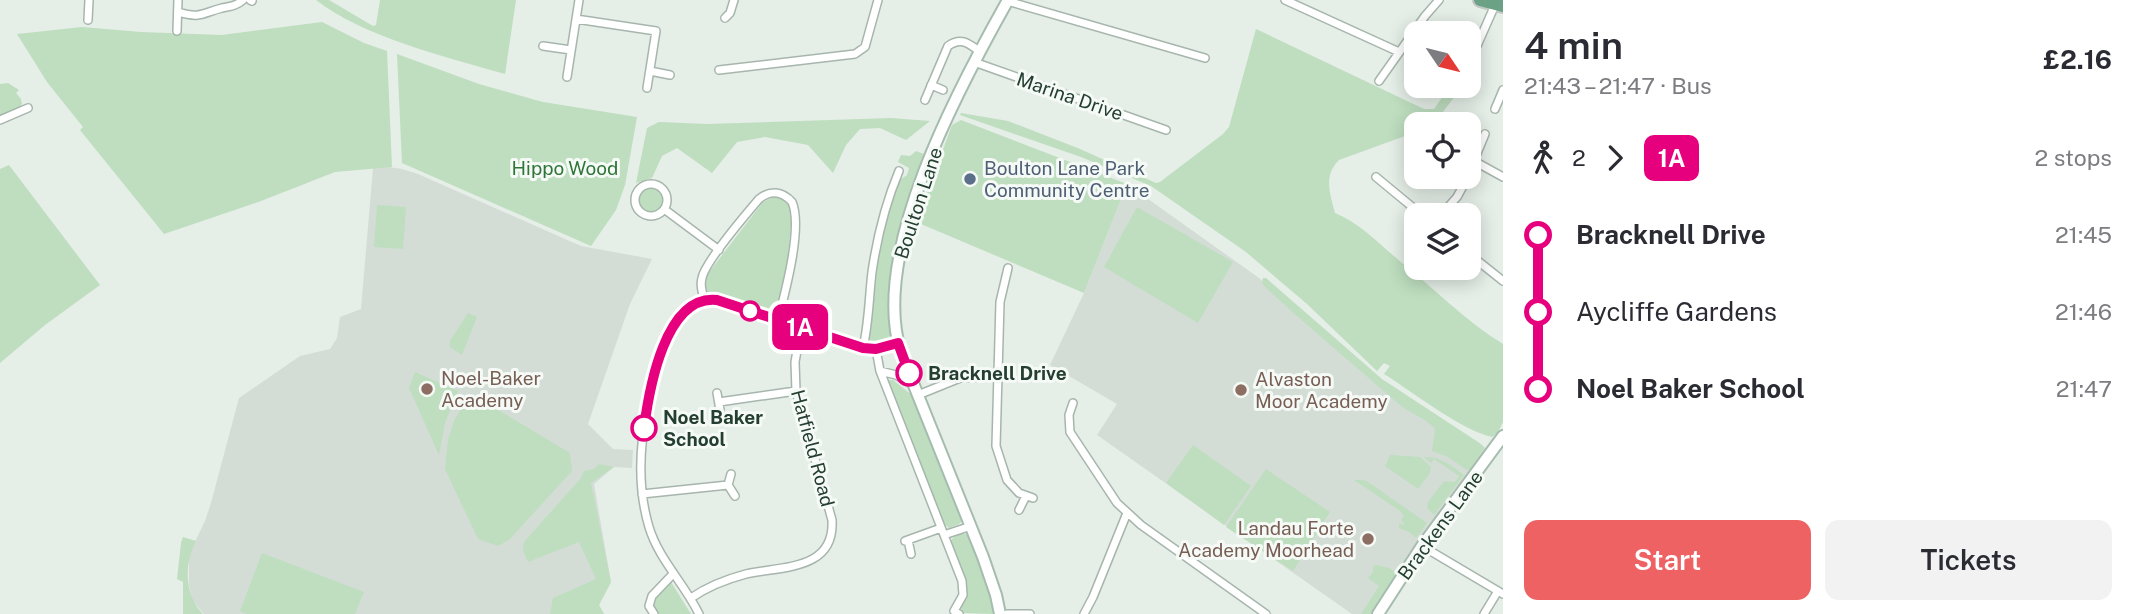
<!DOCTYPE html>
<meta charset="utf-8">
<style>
:root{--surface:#fff;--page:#f2f2f3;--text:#2b2b33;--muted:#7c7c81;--accent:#ee6264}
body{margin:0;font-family:"Public Sans",sans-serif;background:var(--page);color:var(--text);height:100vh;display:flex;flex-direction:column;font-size:26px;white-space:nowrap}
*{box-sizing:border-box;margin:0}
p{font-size:23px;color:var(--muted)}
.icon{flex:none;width:38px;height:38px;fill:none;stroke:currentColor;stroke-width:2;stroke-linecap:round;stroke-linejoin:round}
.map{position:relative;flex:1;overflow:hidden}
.details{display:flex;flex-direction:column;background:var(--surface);width:630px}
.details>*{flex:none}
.badge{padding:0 14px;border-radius:10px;font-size:24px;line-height:46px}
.needle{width:46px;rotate:125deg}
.controls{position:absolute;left:1404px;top:21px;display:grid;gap:14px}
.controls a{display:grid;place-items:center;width:77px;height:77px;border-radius:14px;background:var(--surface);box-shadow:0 4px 18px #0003;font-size:35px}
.map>.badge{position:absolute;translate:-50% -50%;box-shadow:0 0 0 4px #fff}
.legs{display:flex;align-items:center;gap:10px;height:77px;padding:0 21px;font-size:23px}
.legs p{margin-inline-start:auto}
.overview{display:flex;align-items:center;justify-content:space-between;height:119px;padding:0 21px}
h1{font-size:38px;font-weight:600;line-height:52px}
.button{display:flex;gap:14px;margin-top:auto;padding:14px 21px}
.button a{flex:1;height:80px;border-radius:14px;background:var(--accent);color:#fff;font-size:28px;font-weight:600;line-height:80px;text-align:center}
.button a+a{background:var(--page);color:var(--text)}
ul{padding:0 21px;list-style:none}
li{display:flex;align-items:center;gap:24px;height:77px;font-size:26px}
li i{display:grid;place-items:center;width:10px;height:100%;margin:0 9px;background:currentColor}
li i::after{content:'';width:18px;height:18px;margin:-9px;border:5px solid;border-radius:50%;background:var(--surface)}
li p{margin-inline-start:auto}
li:first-child i{background:linear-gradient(#0000 50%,currentColor 0)}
li:last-child i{background:linear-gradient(currentColor 50%,#0000 0)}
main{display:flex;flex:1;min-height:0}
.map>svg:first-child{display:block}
.built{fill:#d3ddd6}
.green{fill:#bedebf}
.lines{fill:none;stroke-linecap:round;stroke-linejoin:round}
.street-casing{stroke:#a7b6ad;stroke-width:10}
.secondary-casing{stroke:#a6bcaf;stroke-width:14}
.primary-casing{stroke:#c2c9c5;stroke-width:16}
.street{stroke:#fff;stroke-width:7}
.secondary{stroke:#fff;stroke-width:10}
.primary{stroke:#6ba285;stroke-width:12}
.line-1-casing{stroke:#fff;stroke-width:16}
.line-1{stroke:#e6007e;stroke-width:10}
.service-dot{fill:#5c6f8a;stroke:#f5faf6;stroke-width:2.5}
.stop-1-dot{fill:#fff;stroke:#e6007e;stroke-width:3.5}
.education-dot{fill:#8d6e63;stroke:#f5faf6;stroke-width:2.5}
.labels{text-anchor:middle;stroke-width:6;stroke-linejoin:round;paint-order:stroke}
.street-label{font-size:19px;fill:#243f31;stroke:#f5faf6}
.park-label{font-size:19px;fill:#2f7538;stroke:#f5faf6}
.service-label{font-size:19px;fill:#4e5e75;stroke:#f5faf6;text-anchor:start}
.stop-label{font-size:19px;font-weight:bold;fill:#243f31;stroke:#f5faf6;text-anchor:start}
.education-label{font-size:19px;fill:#785e54;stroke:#f5faf6;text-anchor:start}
</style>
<main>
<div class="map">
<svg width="1503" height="614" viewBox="0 0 1503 614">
<rect width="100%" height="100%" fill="#e5eee7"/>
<path class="built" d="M388,167L402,169L418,174L581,246L652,259L630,304L588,424L613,449L633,450L632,468L614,467L594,484L611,582L599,605L604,614H204L192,600L189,585V554L205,521L211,503L239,398L300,356L330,349L337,338L340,317L361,309L373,168Z
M1127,184L1259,278L1409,407L1487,453L1368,614H1352L1097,435L1117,404L1050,365L1084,293Z"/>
<path class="green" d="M316,0H329L373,26L376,25L380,0H516L505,74C449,58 361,36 316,0Z
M322,22L364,43L387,51L392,167L335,172L261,201L164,234L80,130L83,127L47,82L17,34L82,27L141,32L222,35Z
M1256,29L1424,109H1434L1448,89L1456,95L1439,117L1429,121L1428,124H1416V132L1339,160C1323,176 1330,193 1335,213C1361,224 1379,244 1401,262C1435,289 1465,321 1503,344V422L1498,432L1492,437C1461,430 1413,392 1384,374L1390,366L1384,363L1377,371L1307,304L1246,252L1151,186L1081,157L960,115L961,113L1008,121L1080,149L1156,183L1160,182L1223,134L1229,127Z
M397,54L479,84L543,102L637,117L625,185L616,210L591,246L402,163Z
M8,83L19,90L16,93L21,99L22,104L16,111L0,116V84Z
M891,118L930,121L906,140L880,128L860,129L846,145L833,173L808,145L765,137L737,142L712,173L677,148L662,156L652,178L636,183L647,128L659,122L707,124Z
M961,120L1127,184L1084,293L921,224L918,217L952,125Z
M916,151L924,154L895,256L890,291L892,332L887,340L874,345L869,342V331L876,266L883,231L898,181L907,175L909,168L898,162L901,155L910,156Z
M9,165L100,285L45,325L0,363V169Z
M638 200a13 13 0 1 1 26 0a13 13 0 1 1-26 0Z
M773,197C783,197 791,204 792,214L787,265L779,305L776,311L769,313L708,294C703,289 704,282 706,276L763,202Z
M377,205L406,207L403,249L374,247Z
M1137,207L1233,262L1198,323L1104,267Z
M1263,278H1266L1382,379L1481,444L1485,448L1471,469L1467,470L1448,457L1432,451L1435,429C1426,418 1411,414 1400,405C1354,365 1308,327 1264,286L1262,282Z
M468,313L477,317L462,355L450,347V341Z
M415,372L458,391L445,423L439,455L409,388Z
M889,380H893L913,396L963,520L959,524L949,528L941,521L887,383Z
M470,393L570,453L572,471L509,540L498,546L478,539L445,469L448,440L454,421Z
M1193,445L1251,486L1224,525L1166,483Z
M1390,455L1420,457L1431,467L1430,473L1418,489L1385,466Z
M1424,457C1440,456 1452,466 1464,475L1434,515L1427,508L1428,502L1444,481L1455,482L1459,476L1434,459L1431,463Z
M599,464L614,467L591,483L611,582L599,605L604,614H550L553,598L596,579L579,542L528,562L523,550L524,542L581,478L584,471L594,469Z
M1266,469L1330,512L1293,571L1226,527Z
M1354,480H1363L1368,482L1427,523L1416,538L1409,532L1399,528V523L1403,525L1404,523L1401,520L1404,516L1400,511Z
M958,534H966L971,539L989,583L995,614L962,613L961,607L965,596L951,544L952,539Z
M183,537L196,541C184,564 184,595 203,614H183V582L177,579L181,543Z
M262,553L364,592L355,614H247L240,611Z
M1377,565L1389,568L1399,575L1374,614H1361L1379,586L1368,578L1373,572V566Z
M667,582H671L691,614H658C648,599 657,594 667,582Z"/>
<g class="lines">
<g class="street-casing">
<path id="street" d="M250,0L252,1
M1285,0L1399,52
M1007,1L1205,58
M178,12C201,19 202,13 222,8C231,6 236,6 243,0
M725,18L730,13L734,0
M576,19L656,31L647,88
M88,20L89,0
M177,31L178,0
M543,46L571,50
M974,62L1166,130
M1468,66L1495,5
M719,70L855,54L865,47L878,0
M650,71L670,75
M567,77L579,0
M1379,81L1425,16L1439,0
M931,85L943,90
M925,100L948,46C961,37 968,43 979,51
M1495,109L1503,90
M0,120L28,108
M1474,161L1503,177
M1468,175L1485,134
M1376,177L1422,215
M635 200a16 16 0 1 1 32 0a16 16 0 1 1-32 0Z
M664,209L719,250
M1441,215L1457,197L1468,177
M1468,253L1503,281
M1008,268L1000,302L996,446L1007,480L1019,493L1033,498
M705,300C702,293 700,285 702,278C705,262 747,213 759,199C770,190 782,191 792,202C803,227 785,293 778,320
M863,348C869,322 869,297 872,272C877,238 886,202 899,171
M876,349L880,371L962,581L963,595L954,611L959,614
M880,371L896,375L914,385
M717,393L720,410
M918,395L960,378H998
M719,402L796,391
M1073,403L1069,415L1070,432L1117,503L1141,525L1266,614
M731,474L728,485L735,496
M642,494L728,485
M1019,510L1026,496
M944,535L971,526
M908,540L911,554
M905,541L941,528
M1422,546L1503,594
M691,598C707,587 727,579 746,574C781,566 835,571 832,520L796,391L795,362L801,328
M654,614L649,606L652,596L673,574
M699,614C684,583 659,560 649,527C632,470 644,409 662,353C667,339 673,322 684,311C692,303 702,300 713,299L863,348L876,349L898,343
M1007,614H1030
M1084,614L1093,597L1127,513
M1484,614L1498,591"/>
</g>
<g class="secondary-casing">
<path id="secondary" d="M1000,614L996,595L983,557L901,353C869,253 959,87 1008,0
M1378,614L1422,546L1503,436"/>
</g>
<g class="primary-casing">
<path id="primary" d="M1480,0L1503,6"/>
</g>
<use href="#street" class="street"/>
<use href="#secondary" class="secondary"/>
<use href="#primary" class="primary"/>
</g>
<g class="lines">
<g class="line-1-casing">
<path id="line-1" d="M644,428C649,390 665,294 717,300L863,348L876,349L898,343L909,373"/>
</g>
<use href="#line-1" class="line-1"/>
</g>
<circle class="service-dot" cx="970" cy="179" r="7"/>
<g class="stop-1-dot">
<circle cx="750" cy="311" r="9"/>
<circle cx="909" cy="373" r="12"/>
<circle cx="644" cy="428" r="12"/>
</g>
<g class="education-dot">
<circle cx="427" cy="389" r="7"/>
<circle cx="1241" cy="390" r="7"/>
<circle cx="1368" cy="539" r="7"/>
</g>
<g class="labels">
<g class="street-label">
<text transform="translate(1070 96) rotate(19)" y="7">Marina Drive</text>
<text transform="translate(918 203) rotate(-72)" y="7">Boulton Lane</text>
<text transform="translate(813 448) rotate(75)" y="7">Hatfield Road</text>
<text transform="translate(1440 525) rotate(-54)" y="7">Brackens Lane</text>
</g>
<g class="park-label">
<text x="565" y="175">Hippo Wood</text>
</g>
<g class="service-label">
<text x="984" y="175">Boulton Lane Park<tspan x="984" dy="22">Community Centre</tspan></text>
</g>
<g class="stop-label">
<text x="928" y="380">Bracknell Drive</text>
<text x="663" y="424">Noel Baker<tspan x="663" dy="22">School</tspan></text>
</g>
<g class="education-label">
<text x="441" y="385">Noel-Baker<tspan x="441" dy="22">Academy</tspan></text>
<text x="1255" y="386">Alvaston<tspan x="1255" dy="22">Moor Academy</tspan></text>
<text x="1354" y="535" text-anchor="end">Landau Forte<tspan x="1354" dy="22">Academy Moorhead</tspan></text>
</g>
</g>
</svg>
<div class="controls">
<a><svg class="needle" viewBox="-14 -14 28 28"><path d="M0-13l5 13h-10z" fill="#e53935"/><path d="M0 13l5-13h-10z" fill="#7c7c81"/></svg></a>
<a><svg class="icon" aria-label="locate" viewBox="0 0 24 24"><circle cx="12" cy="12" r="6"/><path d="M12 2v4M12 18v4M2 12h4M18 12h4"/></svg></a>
<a><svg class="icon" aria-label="layers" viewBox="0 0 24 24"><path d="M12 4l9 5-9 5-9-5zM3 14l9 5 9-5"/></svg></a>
</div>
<b class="badge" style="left:800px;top:327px;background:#e6007e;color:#fff">1A</b>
</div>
<section class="details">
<div class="overview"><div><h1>4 min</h1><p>21:43 – 21:47 · Bus</p></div><b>£2.16</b></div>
<div class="legs"><svg class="icon" aria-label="walk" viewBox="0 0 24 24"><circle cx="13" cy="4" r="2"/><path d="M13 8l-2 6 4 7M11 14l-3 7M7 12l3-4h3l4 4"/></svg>2<svg class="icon" aria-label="forward" viewBox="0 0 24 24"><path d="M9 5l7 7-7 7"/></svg><b class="badge" style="background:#e6007e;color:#fff">1A</b><p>2 stops</p></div>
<ul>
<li><i style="color:#e6007e"></i><b>Bracknell Drive</b><p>21:45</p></li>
<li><i style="color:#e6007e"></i><span>Aycliffe Gardens</span><p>21:46</p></li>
<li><i style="color:#e6007e"></i><b>Noel Baker School</b><p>21:47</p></li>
</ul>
<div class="button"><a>Start</a><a>Tickets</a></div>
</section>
</main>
